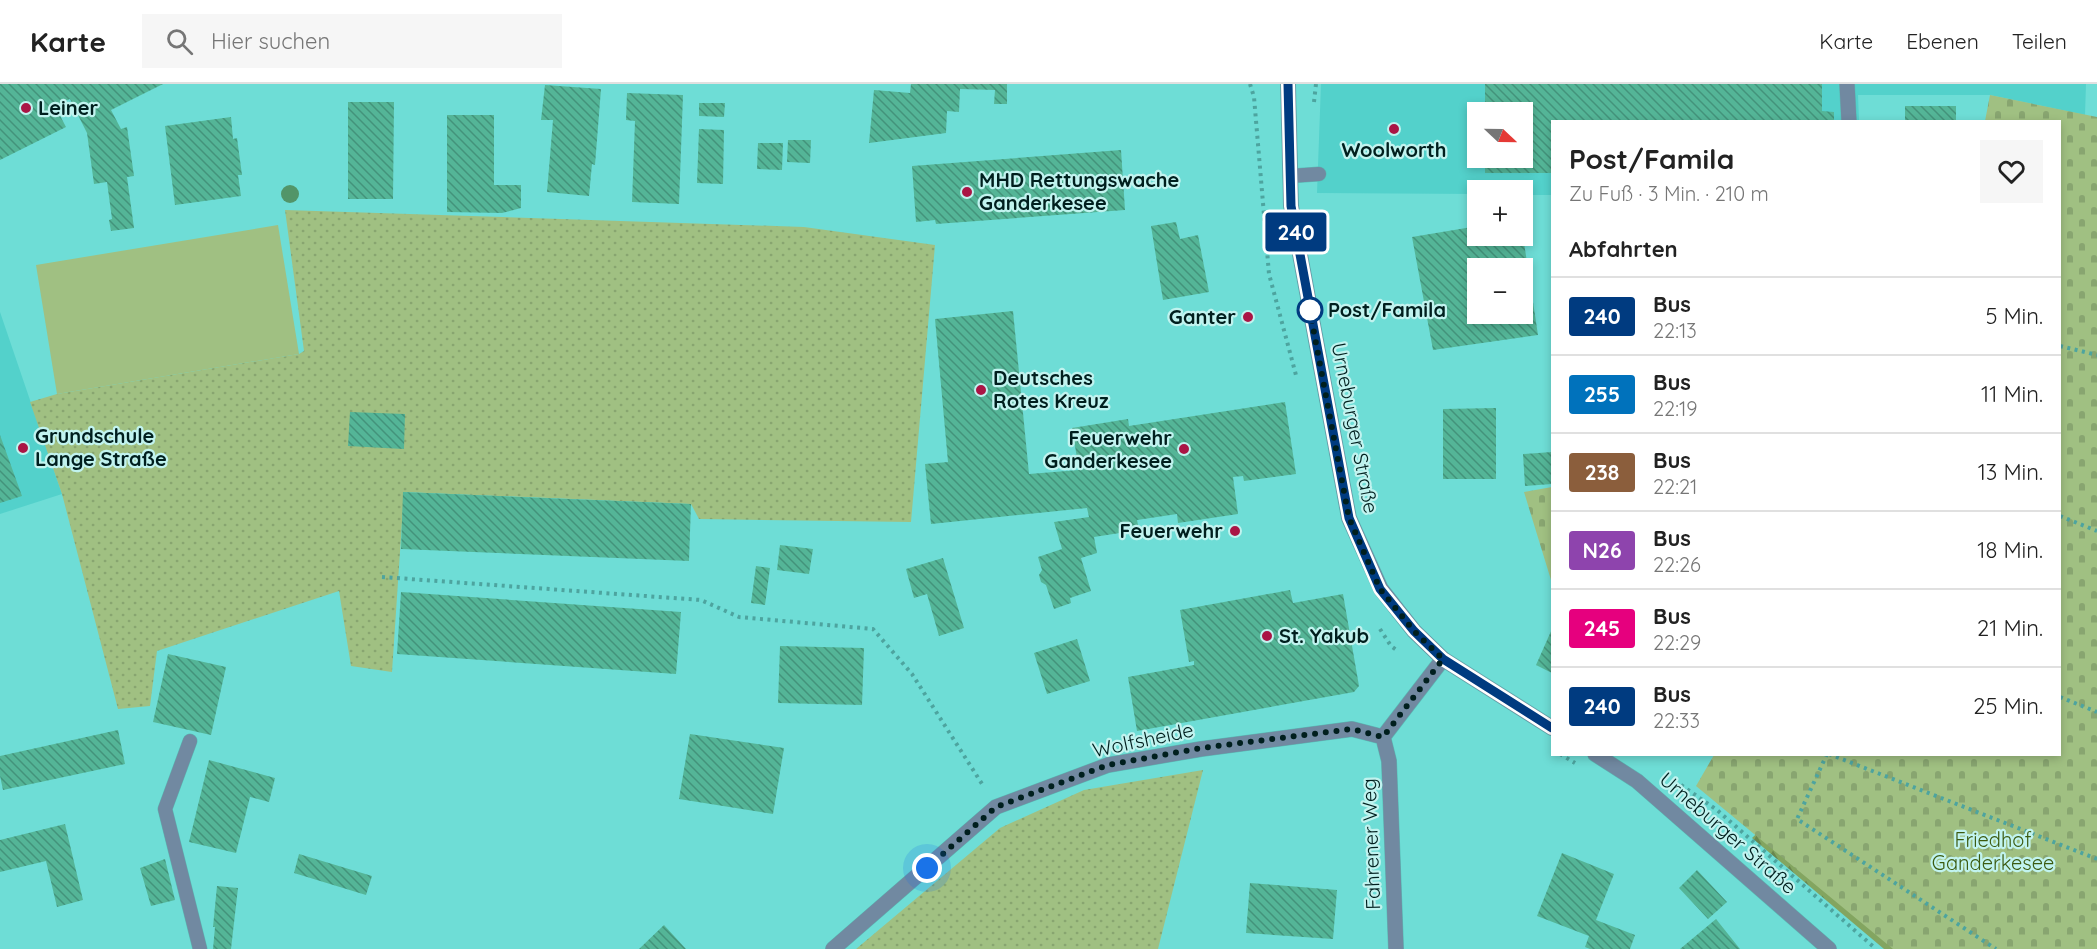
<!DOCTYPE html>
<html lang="de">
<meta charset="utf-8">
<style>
:root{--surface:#fff;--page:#f6f6f6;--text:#222;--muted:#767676;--line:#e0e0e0}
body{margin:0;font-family:Quicksand,sans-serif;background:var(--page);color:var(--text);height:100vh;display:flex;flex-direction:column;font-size:22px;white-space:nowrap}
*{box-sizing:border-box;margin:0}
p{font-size:20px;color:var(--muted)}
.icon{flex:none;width:33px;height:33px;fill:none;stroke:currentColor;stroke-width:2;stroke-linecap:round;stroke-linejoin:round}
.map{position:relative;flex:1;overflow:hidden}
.sheet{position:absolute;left:1551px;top:36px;width:510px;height:636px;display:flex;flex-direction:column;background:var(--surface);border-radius:0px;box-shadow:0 3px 9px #0003}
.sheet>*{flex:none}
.badge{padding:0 12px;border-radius:4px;font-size:21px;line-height:39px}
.needle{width:39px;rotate:112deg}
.fabs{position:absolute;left:1467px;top:18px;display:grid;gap:12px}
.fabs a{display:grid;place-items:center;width:66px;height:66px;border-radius:0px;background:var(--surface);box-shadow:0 3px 9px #0003;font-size:30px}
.you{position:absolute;width:30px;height:30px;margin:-15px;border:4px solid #fff;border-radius:50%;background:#1a73e8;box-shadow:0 0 0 9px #1a73e833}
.map>.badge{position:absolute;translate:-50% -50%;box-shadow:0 0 0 3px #fff}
h2{padding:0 18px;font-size:22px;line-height:54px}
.round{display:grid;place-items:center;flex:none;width:63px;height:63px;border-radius:0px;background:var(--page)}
.summary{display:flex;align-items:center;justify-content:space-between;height:102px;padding:0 18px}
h1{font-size:28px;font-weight:800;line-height:45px}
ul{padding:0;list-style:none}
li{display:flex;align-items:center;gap:18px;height:78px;padding:0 18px;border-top:2px solid var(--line)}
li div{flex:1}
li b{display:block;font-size:22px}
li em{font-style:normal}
li .badge{min-width:66px;font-weight:700;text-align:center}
header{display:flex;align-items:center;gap:36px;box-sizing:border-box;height:84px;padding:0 30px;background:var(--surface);border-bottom:2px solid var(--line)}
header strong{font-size:28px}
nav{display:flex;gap:33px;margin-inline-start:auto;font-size:21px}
.search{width:420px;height:54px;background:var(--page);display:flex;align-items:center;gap:15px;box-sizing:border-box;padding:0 21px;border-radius:0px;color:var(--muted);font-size:22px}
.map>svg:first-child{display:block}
.built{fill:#53d1cb;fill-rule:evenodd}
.grass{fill:url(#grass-dots)}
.forest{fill:url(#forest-firs)}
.cemetery{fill:url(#cemetery-stones)}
.pitch{fill:#a0c082}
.building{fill:url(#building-back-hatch);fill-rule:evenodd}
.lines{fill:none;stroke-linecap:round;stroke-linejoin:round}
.service-casing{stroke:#5abbb5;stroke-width:15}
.minor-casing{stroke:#5abbb5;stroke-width:16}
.tertiary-casing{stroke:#5abbb5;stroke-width:16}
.path{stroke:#4da49f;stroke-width:4;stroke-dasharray:3 4.5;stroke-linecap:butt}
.service{stroke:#7189a1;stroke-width:14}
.minor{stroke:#7189a1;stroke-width:15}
.tertiary{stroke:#7189a1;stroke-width:15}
.tree{fill:#529569}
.line-casing{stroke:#fff;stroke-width:14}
.line{stroke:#003b80;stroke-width:9}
.walk{stroke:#001f1e;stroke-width:6;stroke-dasharray:0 10.8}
.poi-dot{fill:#aa1545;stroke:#c1f3ef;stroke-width:2}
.stop-dot{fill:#fff;stroke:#003b80;stroke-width:3}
.labels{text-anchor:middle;stroke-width:4.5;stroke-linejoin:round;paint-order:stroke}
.poi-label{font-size:20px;font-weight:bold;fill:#001f1e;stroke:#c1f3ef;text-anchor:start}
.stop-label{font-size:20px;font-weight:bold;fill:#001f1e;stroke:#c1f3ef;text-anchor:start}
.street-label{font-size:20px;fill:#001f1e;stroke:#c1f3ef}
.park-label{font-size:20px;fill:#3b5a0f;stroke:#c1f3ef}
</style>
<header>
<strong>Karte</strong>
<div class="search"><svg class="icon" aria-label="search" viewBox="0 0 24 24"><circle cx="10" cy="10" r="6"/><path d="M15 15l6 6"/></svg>Hier suchen</div>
<nav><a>Karte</a><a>Ebenen</a><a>Teilen</a></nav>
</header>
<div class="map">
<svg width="2097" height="865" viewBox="0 0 2097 865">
<defs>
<pattern id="grass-dots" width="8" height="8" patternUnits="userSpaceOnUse" patternTransform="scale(1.5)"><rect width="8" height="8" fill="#a0c082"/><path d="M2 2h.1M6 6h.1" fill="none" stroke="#88a570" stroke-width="1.8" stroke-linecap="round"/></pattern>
<pattern id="forest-firs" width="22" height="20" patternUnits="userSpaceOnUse" patternTransform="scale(1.5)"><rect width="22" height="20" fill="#83a560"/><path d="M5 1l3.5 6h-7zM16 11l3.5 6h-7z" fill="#69864f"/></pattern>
<pattern id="cemetery-stones" width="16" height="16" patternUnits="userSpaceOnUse" patternTransform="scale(1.5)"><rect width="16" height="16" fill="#a0c082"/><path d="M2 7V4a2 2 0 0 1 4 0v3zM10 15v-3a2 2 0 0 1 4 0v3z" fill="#88a570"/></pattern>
<pattern id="building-back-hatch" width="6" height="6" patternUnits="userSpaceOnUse" patternTransform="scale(1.5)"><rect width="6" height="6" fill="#54b597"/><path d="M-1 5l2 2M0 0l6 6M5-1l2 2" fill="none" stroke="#43937b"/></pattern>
</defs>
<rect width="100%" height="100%" fill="#6eddd6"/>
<path class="built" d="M1321,0H2086L2085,31L1990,11H1858L1859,37L1552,38V111H1523L1522,106H1478L1477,110L1317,109ZM1478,28H1522V74H1478Z
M0,228L62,410L0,430Z"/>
<path class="grass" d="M285,126L804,143L935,161L911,438L699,435L691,420L404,408L392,588L351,582L339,507L157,567L150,622L118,625L62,410L30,318L57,310L299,270L304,267Z
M1203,686L1158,865H856L1000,744L1084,706Z"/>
<path class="forest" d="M1768,739L1906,865H1884L1752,754Z"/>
<path class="cemetery" d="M1990,11L2097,33V865H1893L1696,702L1714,671L2060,670V38L1985,37Z
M1552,403V496H1551L1524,408Z"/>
<path class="pitch" d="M278,141L299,270L57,310L36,181Z"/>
<path class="building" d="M0,0H163L111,26L121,45L127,43L134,92L127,93L134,144L111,147L109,136L112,135L107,98L94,100L87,49L70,15L55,22L66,43L0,76Z
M911,0H1007V20H994L995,6L960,5L959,28L947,27L946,49L869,59L874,6L910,9Z
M1485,0H1822V27L1834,28V38H1552V89H1485V74H1522V28H1485Z
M545,1L601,5L595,81L592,80L589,112L547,108L553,36H541Z
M627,9L683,11L679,120L632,118L635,37L626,36Z
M348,18H394L393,115H348Z
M699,19H725L724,33L699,32Z
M1905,22H1956V38H1905Z
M447,31H494V101H521V124L502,129L447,128Z
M231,33L233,55L237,54L242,91H238L241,112L175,121L165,42Z
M699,45L724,46L723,100L697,99Z
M788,56H811L810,79L787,78Z
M758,59H783L782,86L757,85Z
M1121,66L1125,126L936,140L935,136L916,138L912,82Z
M1176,138L1180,155L1198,151L1209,208L1163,216L1151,142Z
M1478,142V152H1523L1538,251L1433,266L1412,153ZM1478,184H1522V230H1478Z
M1013,227L1029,390L1079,386L1072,344L1128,335L1129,342L1285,318L1296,390L1244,397L1243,392L1233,393L1238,430L1178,439L1177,430L1137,436L1139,446L1094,453L1097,469L1081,474L1091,507L1070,514L1071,519L1054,525L1046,501L1041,498L1039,491L1042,486L1038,473L1062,465L1054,438L1089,433L1087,424L931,440L925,380L948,378L935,235Z
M1496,324V395H1443V325Z
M350,328L405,330L404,365L348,362Z
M0,351L22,412L0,419Z
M1552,368V400L1525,402L1523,370Z
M403,408L691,420L689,477L401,465Z
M780,461L813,465L809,490L777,486Z
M943,474L964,544L939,552L927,510L914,514L906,485Z
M756,482L770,484L765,521L751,519Z
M1290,506L1293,519L1343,510L1359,602L1354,608L1137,647L1128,593L1194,581V577L1189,578L1180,526Z
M401,508L681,528L676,590L397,570Z
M1552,545V589L1536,581Z
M1077,555L1090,597L1047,610L1034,569Z
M780,562L864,564L862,621L778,619Z
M168,570L226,583L211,651L153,638Z
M118,646L125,680L3,706L0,692V672Z
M690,650L784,664L773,730L679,715Z
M209,676L275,694L269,718L250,713L236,769L189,758Z
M65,740L83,816L57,823L46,777L0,788V756Z
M1562,769L1614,790L1596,836L1635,851L1630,865H1590L1585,863L1589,852L1537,832Z
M299,770L372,792L366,811L294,789Z
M165,775L175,816L151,822L140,784Z
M1697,786L1727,818L1708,835L1679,804Z
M1250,799L1337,806L1333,855L1246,849Z
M217,802L238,804L231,865H213L215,843H213Z
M1716,835L1740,865H1680Z
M664,841L686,865H639Z"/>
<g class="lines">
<g class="service-casing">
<path id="service" d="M1290,92L1319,90
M190,657L165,725L200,865"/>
</g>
<g class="minor-casing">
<path id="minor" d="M1847,0L1849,38
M1383,653L1389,677L1396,865
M1383,653L1443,575
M833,865L996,723L1108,681L1201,665L1352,645L1383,653"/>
</g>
<g class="tertiary-casing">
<path id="tertiary" d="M1288,0L1291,122L1349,434L1381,505L1414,547L1443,575L1552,644
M1595,670L1637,697L1829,865"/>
</g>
<path class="path" d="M1250,0L1254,13L1269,190L1297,295
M1314,18L1316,0
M2060,262L2097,271
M2060,432L2097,447
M382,493L701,516L739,533L873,545L912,590L984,703
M1380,545L1391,562L1398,567
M2060,613L2097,628
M1560,670L1575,679
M1827,670L1797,735L1996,865
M1829,670L2097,775
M1681,701L1717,726L1876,865"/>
<use href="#service" class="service"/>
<use href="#minor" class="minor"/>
<use href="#tertiary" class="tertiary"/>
</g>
<circle class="tree" cx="290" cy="110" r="9"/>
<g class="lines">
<g class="line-casing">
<path id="line" d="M1288,0L1291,122L1349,434L1380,505L1414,547L1443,575L1552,644"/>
</g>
<use href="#line" class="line"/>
<path class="walk" d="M927,784L996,723L1108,681L1201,664L1352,645L1383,653L1443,575L1414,547L1380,505L1349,434L1309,222L1310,226"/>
</g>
<g class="poi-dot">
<circle cx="26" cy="24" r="6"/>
<circle cx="1394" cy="45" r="6"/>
<circle cx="967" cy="108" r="6"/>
<circle cx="1248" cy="233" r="6"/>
<circle cx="981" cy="306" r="6"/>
<circle cx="23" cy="364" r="6"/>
<circle cx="1184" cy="365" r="6"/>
<circle cx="1235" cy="447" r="6"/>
<circle cx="1267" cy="552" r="6"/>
</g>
<circle class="stop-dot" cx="1310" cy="226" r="12"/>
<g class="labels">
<g class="poi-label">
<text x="38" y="31">Leiner</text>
<text x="1394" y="73" text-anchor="middle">Woolworth</text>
<text x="979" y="103">MHD Rettungswache<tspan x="979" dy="23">Ganderkesee</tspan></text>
<text x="1236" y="240" text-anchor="end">Ganter</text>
<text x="993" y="301">Deutsches<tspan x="993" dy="23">Rotes Kreuz</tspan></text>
<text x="35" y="359">Grundschule<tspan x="35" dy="23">Lange Straße</tspan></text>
<text x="1172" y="361" text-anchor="end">Feuerwehr<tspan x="1172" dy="23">Ganderkesee</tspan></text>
<text x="1223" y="454" text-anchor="end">Feuerwehr</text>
<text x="1279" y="559">St. Yakub</text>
</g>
<g class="stop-label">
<text x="1328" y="233">Post/Famila</text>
</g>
<g class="street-label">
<text transform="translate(1355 344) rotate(79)" y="7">Urneburger Straße</text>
<text transform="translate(1143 656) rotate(-12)" y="7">Wolfsheide</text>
<text transform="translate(1728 749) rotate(41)" y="7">Urneburger Straße</text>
<text transform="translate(1371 760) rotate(-92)" y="7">Fahrener Weg</text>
</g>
<g class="park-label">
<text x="1993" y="763">Friedhof<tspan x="1993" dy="23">Ganderkesee</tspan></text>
</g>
</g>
</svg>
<div class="fabs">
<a><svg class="needle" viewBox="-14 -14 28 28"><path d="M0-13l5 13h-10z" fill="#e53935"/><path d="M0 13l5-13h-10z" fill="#767676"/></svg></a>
<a>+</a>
<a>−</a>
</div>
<div class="you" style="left:927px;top:784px"></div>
<b class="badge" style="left:1296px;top:148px;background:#003b80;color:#fff">240</b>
<section class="sheet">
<div class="summary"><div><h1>Post/Famila</h1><p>Zu Fuß · 3 Min. · 210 m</p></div><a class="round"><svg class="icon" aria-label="heart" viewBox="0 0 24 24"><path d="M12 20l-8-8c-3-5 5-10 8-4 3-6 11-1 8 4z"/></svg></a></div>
<h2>Abfahrten</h2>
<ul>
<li><span class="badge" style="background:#003b80;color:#fff">240</span><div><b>Bus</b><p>22:13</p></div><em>5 Min.</em></li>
<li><span class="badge" style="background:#0072bc;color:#fff">255</span><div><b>Bus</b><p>22:19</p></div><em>11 Min.</em></li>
<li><span class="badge" style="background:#8b5e3c;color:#fff">238</span><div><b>Bus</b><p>22:21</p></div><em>13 Min.</em></li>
<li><span class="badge" style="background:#8e44ad;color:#fff">N26</span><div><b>Bus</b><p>22:26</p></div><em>18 Min.</em></li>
<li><span class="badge" style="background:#e6007e;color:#fff">245</span><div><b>Bus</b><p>22:29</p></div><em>21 Min.</em></li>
<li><span class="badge" style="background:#003b80;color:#fff">240</span><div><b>Bus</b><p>22:33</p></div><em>25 Min.</em></li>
</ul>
</section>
</div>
